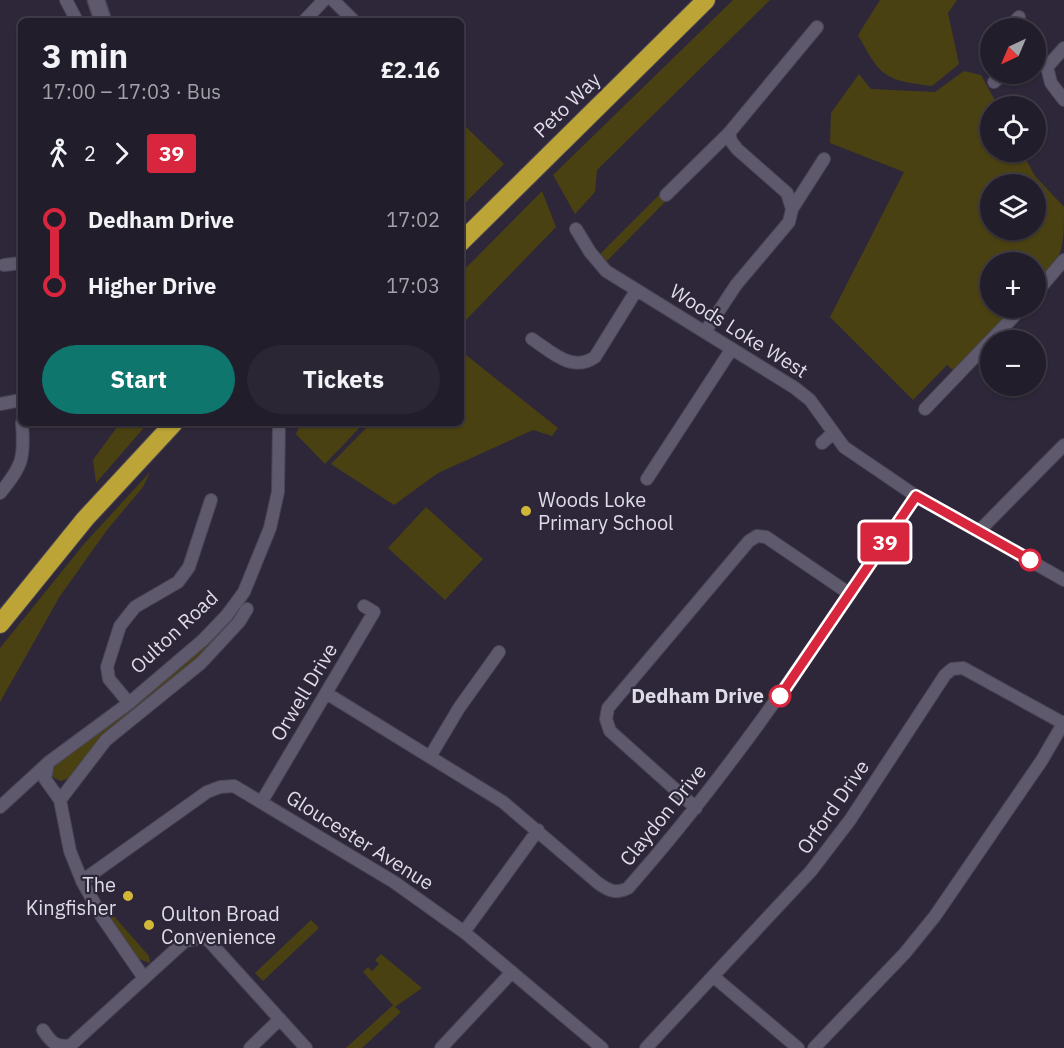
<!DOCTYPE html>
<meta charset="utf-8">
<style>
:root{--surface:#221d2b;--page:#2a2633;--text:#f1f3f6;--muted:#a2a2a9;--line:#3f3b47;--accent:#0f766e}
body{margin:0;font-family:"IBM Plex Sans",sans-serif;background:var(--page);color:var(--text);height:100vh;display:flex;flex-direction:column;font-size:22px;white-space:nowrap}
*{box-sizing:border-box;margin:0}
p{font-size:20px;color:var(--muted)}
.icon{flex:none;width:33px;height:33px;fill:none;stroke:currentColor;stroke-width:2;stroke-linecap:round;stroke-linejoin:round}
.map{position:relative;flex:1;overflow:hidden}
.panel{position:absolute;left:18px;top:18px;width:446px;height:408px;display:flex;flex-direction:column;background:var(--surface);border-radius:9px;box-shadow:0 2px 4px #0004,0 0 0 2px var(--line)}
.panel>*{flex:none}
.badge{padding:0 12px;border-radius:4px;font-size:21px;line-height:39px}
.needle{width:39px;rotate:224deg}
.tools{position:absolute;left:980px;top:18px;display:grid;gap:12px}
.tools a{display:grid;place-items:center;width:66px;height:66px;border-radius:50%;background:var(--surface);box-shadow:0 2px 4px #0004,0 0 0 2px var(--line);font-size:30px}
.map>.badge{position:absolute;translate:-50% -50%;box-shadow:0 0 0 3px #fff}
.legs{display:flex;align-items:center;gap:9px;height:66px;padding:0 24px;font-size:20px}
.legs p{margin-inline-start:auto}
.head{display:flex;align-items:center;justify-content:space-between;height:102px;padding:0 24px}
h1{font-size:33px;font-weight:700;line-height:45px}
.button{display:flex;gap:12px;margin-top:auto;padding:12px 24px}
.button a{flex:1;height:69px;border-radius:36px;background:var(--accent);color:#fff;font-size:24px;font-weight:700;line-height:69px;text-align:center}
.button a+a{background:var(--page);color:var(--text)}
ul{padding:0 24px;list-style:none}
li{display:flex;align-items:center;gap:21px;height:66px;font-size:22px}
li i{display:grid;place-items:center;width:9px;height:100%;margin:0 8px;background:currentColor}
li i::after{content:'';width:15px;height:15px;margin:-8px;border:4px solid;border-radius:50%;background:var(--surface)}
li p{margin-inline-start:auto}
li:first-child i{background:linear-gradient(#0000 50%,currentColor 0)}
li:last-child i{background:linear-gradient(currentColor 50%,#0000 0)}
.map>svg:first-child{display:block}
.green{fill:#4a4113;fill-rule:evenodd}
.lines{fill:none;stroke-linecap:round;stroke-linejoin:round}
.street-casing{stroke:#4a4554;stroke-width:14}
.secondary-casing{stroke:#4a4554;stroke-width:19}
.highway-casing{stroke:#4a4554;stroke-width:20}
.street{stroke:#5f596d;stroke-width:12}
.secondary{stroke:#5f596d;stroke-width:16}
.highway{stroke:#bca536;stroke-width:18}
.line-1-casing{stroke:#fff;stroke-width:14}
.line-1{stroke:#d7263d;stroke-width:9}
.poi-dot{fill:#d1b736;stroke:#2d2739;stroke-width:2}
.stop-1-dot{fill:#fff;stroke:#d7263d;stroke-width:3}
.labels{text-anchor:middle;stroke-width:4.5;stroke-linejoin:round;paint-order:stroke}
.street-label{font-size:20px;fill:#dfdce8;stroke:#2d2739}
.poi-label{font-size:20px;fill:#dfdce8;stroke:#2d2739;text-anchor:start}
.stop-label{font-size:20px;font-weight:bold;fill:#dfdce8;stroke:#2d2739;text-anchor:end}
</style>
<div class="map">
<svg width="1064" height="1048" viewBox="0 0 1064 1048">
<rect width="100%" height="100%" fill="#2d2739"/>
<path class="green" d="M733,0H770L597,170L595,192L575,214L553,175Z
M880,0H957L948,13L959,64L932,86C884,80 881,77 858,35Z
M964,71L981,75L998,106H990V152H1022L1035,176L1064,207C1064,249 1064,257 1035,287V262H990V308H1015L954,371L947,365L913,400L830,317L904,172L830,143L831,113L859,74L871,89L935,92ZM990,184H1035V230H990Z
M461,122L504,164L461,207H460Z
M542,191L556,227L461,325V273Z
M659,195L665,202L607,261L600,254Z
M461,351L558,428L552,436L533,430L438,473L394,505L331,464L371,423H460Z
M120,423H148L96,483L93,460Z
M301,423H364L325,464L296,434Z
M150,472L143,487L107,530L60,596L0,702V648L84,544Z
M426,507L483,559L445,600L388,548Z
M241,604L244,606L196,662L103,735L69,778L61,781L54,778L52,775L56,763C122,712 187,668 241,604Z
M112,914L149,956L150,963L136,958L109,916Z
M311,920L319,928L263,981L255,973Z
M381,954L422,988L395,1007L401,1012L362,1048H346L393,1005L363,972L368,967L372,971L379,964L375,960Z"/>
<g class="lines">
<g class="street-casing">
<path id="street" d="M66,0L77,21
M333,0L354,21
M304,21L324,0
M1009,28L1019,17
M1035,55L1047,67L1064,48
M1047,67L1051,83L1064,100
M994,82L1003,74
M666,195L729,133
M792,209L787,193L737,149L731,141L729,133L817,27
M576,229L590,252L606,271L795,388L810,400L844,447L916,496L1064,580
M4,265L21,263
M1035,294L1064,260
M705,332L736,285L789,222L792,209L824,159
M532,339C552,352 572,373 595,357L636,291
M991,340L1022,308
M0,404L21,400
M925,409L990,341
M822,443L833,433
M647,479L731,350
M0,493C22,467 25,458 22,423
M979,531L1064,445
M326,693L503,802L598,883C609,891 616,894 628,888C736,766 825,630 916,496
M129,703L109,679L107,667L120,626L135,607L178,582L189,567L211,500
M431,755L459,708L499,652
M48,763L45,779L60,800L70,851L82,881L102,917L144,978
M60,800L106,740L201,663L239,622L247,609
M262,801L374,612L364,606
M0,807L49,762L129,703L203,640L227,615L244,592L270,528L278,492L279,423
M696,808L610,731L606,719L608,708L749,541L757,536L766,537L850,594
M82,881L207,792L220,787L234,786L394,882L464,932L602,1048
M464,932L538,830
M714,977L798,1048
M43,1030C51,1042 56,1048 71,1045L185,941L203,938L209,941L306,1048
M250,1048L280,1019
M441,1048L512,972
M646,1048L811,871L850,820L945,675L952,669L963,668L1063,723
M814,1048L905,953L935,916L1042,760L1064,722"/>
</g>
<g class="secondary-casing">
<path id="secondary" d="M96,0L103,21"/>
</g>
<g class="highway-casing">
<path id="highway" d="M460,243L706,0
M0,624L85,519L174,423"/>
</g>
<use href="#street" class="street"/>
<use href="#secondary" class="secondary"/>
<use href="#highway" class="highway"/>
</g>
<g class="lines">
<g class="line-1-casing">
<path id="line-1" d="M780,696L916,496L1030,560"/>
</g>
<use href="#line-1" class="line-1"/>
</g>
<g class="poi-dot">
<circle cx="526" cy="511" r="6"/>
<circle cx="128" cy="896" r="6"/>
<circle cx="149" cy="925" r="6"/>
</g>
<g class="stop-1-dot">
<circle cx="1030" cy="560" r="10"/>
<circle cx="780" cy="696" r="10"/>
</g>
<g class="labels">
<g class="street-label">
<text transform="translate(567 105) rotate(-44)" y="7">Peto Way</text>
<text transform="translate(739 331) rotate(32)" y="7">Woods Loke West</text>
<text transform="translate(174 632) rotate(-43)" y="7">Oulton Road</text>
<text transform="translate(304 692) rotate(-59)" y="7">Orwell Drive</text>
<text transform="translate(833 807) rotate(-55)" y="7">Orford Drive</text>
<text transform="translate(663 815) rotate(-51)" y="7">Claydon Drive</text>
<text transform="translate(360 840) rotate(32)" y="7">Gloucester Avenue</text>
</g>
<g class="poi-label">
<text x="538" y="507">Woods Loke<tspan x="538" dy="23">Primary School</tspan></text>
<text x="116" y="892" text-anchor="end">The<tspan x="116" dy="23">Kingfisher</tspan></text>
<text x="161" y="921">Oulton Broad<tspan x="161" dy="23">Convenience</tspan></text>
</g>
<g class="stop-label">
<text x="764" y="703">Dedham Drive</text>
</g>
</g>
</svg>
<div class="tools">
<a><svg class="needle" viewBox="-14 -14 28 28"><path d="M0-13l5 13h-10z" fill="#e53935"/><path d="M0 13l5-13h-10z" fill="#a2a2a9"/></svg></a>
<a><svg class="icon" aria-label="locate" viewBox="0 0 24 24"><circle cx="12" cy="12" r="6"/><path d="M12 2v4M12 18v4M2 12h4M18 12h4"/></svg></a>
<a><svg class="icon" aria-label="layers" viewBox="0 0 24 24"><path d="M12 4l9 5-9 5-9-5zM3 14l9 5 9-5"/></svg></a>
<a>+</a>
<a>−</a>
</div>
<b class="badge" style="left:885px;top:542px;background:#d7263d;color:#fff">39</b>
<section class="panel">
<div class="head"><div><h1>3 min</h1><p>17:00 – 17:03 · Bus</p></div><b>£2.16</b></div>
<div class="legs"><svg class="icon" aria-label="walk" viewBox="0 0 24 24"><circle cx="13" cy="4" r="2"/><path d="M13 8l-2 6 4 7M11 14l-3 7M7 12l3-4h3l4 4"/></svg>2<svg class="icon" aria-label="forward" viewBox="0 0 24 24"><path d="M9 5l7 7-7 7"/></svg><b class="badge" style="background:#d7263d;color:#fff">39</b></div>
<ul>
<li><i style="color:#d7263d"></i><b>Dedham Drive</b><p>17:02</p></li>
<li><i style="color:#d7263d"></i><b>Higher Drive</b><p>17:03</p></li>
</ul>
<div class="button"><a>Start</a><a>Tickets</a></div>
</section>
</div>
